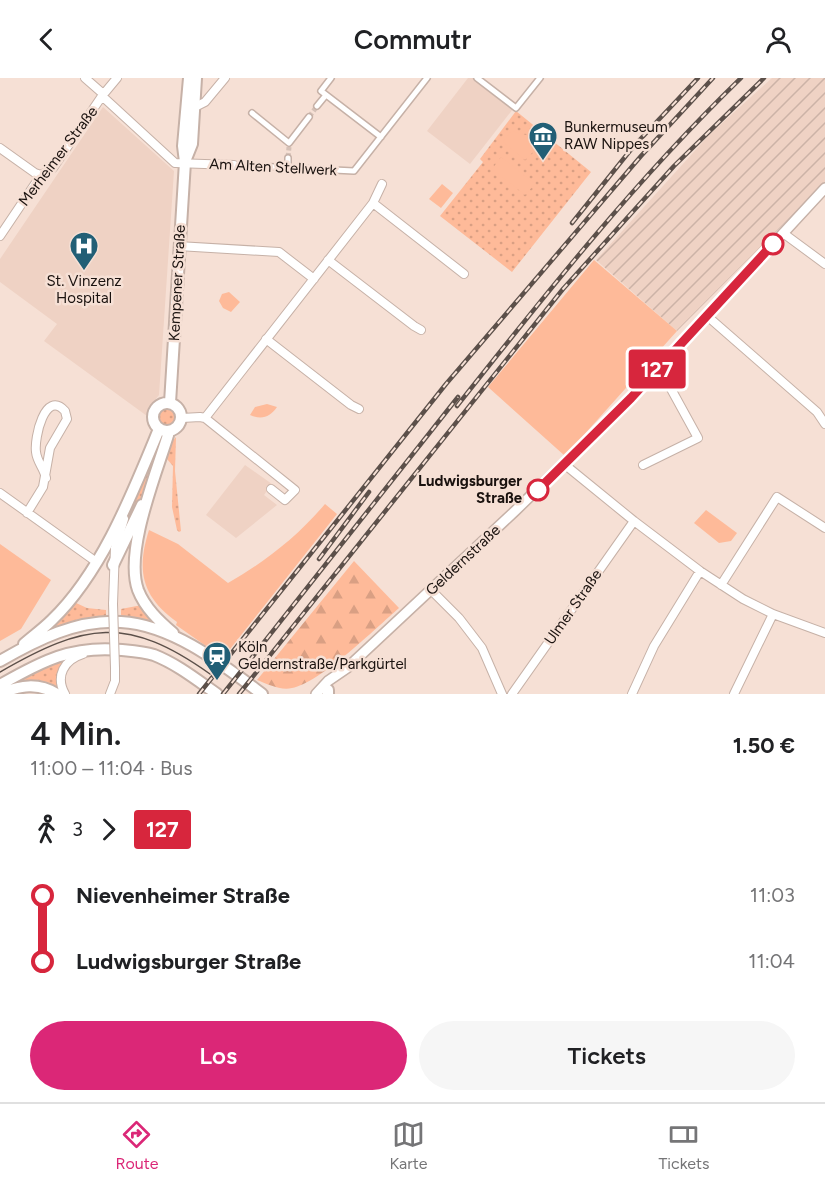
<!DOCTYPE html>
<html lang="de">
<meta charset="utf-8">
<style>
:root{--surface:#fff;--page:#f6f6f6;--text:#202124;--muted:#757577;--line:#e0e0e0;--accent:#db2777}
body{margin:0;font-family:Figtree,sans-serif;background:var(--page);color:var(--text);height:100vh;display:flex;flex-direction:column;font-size:22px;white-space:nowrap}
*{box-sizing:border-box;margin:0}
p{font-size:20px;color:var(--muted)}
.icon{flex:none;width:33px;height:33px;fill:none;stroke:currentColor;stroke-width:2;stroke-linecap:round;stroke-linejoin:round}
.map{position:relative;height:616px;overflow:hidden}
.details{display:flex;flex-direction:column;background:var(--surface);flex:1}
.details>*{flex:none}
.badge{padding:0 12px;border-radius:4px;font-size:21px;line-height:39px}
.map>.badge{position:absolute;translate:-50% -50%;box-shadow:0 0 0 3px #fff}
.legs{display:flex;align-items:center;gap:9px;height:66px;padding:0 30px;font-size:20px}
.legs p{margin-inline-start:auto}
.head{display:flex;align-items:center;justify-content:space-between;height:102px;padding:0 30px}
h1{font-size:33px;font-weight:600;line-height:45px}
.button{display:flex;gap:12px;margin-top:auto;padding:12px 30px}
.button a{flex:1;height:69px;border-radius:36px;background:var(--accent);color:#fff;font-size:24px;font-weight:600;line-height:69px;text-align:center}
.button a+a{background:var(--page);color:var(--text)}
ul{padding:0 30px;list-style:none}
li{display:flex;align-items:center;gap:21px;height:66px;font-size:22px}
li i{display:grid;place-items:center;width:9px;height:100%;margin:0 8px;background:currentColor}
li i::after{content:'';width:15px;height:15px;margin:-8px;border:4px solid;border-radius:50%;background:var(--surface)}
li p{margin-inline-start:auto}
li:first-child i{background:linear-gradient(#0000 50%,currentColor 0)}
li:last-child i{background:linear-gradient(currentColor 50%,#0000 0)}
header{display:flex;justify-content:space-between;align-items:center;height:78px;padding:0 30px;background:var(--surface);font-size:27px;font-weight:600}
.tabs{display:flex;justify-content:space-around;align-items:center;height:84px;border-top:2px solid var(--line);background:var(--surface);font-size:16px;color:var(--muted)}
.tabs a{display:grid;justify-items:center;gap:3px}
.tabs .on{color:var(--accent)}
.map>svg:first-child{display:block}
.built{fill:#efd2c4}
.industrial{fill:url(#industrial-furrows)}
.grass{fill:url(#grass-dots)}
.forest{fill:url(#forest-firs)}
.park{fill:#feba99}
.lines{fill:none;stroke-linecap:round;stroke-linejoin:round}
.pedestrian-tunnel{stroke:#d5c1b7;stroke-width:5;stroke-dasharray:5 2.5;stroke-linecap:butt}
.pedestrian-casing{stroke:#c6b1a7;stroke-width:8}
.minor-casing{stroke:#c6b1a7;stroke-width:10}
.tertiary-casing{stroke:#c6b1a7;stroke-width:12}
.secondary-casing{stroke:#c6b1a7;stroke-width:14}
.pedestrian{stroke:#fff;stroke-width:5}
.minor{stroke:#fff;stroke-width:8}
.tertiary{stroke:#fff;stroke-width:9}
.secondary{stroke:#fff;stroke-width:10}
.tram{stroke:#5c504a;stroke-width:1.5}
.rail-casing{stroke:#5c504a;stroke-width:4.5}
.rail{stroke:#f6e0d5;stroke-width:2;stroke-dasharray:7;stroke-linecap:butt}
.minor-bridge-casing{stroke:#c6b1a7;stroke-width:10;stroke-linecap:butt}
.minor-bridge{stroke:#fff;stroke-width:8}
.line-1-casing{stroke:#fff;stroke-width:14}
.line-1{stroke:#d7263d;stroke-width:9}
.stop-1-dot{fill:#fff;stroke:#d7263d;stroke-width:3}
.labels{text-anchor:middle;stroke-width:5;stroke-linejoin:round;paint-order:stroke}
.poi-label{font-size:15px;fill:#1a120f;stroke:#f6e0d5;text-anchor:start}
.street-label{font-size:15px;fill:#1a120f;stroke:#f6e0d5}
.stop-label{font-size:15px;font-weight:bold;fill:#1a120f;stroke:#f6e0d5;text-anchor:end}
</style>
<header><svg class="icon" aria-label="back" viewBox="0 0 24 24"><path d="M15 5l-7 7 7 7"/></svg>Commutr<svg class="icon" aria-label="person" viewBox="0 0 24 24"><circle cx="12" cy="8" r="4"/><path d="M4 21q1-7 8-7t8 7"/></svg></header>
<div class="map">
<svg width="825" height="616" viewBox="0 0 825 616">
<defs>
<pattern id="industrial-furrows" width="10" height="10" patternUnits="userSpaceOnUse" patternTransform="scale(1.5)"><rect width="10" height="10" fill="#efd2c4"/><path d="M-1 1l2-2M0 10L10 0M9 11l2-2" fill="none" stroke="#ccb3a7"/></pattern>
<pattern id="grass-dots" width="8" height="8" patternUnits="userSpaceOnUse" patternTransform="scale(1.5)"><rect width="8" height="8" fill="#feba99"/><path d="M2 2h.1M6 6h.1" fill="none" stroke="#d99f83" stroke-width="1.8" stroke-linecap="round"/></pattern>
<pattern id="forest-firs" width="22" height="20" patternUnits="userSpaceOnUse" patternTransform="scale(1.5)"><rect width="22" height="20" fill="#feba99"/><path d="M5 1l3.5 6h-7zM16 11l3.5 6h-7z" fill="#d99f83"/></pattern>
</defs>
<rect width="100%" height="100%" fill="#f6e0d5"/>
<path class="built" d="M468,0H474L513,31L470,86L427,53Z
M103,29L174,93L159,317L150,328L147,338L44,263L57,246L0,204V181Z
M245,387L272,406L264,417L277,427L236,460L206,437Z"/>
<path class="industrial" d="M772,0H825V104L677,253L596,182L710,56Z"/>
<path class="grass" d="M516,33L591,94L512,194L440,138L483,84L480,81Z
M158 340a10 10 0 1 1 20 0a10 10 0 1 1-20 0Z
M176,359L175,393L181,453L179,454L177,452L172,429L173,388L167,381L171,365Z
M155,365L162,368L144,419L126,450Z
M74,524L87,530L106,532V538L78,542L50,551Z
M142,527L160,547L121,539V531Z
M66,582L59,595L60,612L17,605L45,590Z"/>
<path class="forest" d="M354,483L399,530C376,550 320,605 292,610C281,613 267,606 257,602Z"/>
<path class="park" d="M511,53L534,59L532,66L535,72L525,82L503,64Z
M501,79L535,106L525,117L492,91Z
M442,106L453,115L441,130L429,121Z
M594,182L677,253L565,378L488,309Z
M229,214L240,224L231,234L223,230L219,223L222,216Z
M267,326L277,329C270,339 262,342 250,337L255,329Z
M325,426L337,436L223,580L176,547L177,544C142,519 136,493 149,452L178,466L228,505C265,484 298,458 325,426Z
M706,432L737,455L731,463L719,465L694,445Z
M0,466L51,502L21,551L0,563Z"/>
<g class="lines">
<path class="pedestrian-tunnel" d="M309,39L317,28
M288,80L289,69"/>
<g class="pedestrian-casing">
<path id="pedestrian" d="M331,0L321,13L381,59
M477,0L516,30L540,0
M317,28L326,17
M252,35L289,65L309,39
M234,87L354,93L427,0
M288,89V80"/>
</g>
<g class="minor-casing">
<path id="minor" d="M85,0L101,14L102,18L175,85L234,87
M195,29L205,24L225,0
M0,70L35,95L41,97
M373,125L464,196
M783,155L825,186
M0,158L41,97L53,90L102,18L117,0
M178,168L279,174L314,201
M328,182L414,248L421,252
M706,237L817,334L825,346
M266,261L351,327L359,331
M182,340L200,339L205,340L373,125L382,106
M205,340L295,412L285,422L271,411
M564,386L634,443L700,493L743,521L773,536L825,555
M643,387L698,360L659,289
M0,415L95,483
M27,435L43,409L50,370L67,341L65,333C45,311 34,360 36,374C37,384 44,390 46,400
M721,507L777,419L825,450
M431,512L459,540L482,570L502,616
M113,526L115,470L124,441
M65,616C55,598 64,582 83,576
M110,616L115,603V590
M512,616L634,443
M632,616L654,568L700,493
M734,616L773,536"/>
</g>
<g class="tertiary-casing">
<path id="tertiary" d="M316,616L328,603L347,590L515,433L631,320L825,110"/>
</g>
<g class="secondary-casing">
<path id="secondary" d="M186,81L192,66L196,0
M153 339a14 14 0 1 1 28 0a14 14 0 1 1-28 0Z
M170,325L185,84L183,68L189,0
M169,354C157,394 124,473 138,512C145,530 159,543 173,555
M113,487L142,427
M24,566C33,558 43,551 52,542C102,494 133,414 159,351
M0,583C36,562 78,541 121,544C173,547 222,586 262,616
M0,607C42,583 72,567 122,572C132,573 144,574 154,577C177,586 197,602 217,616
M0,615C21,608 37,604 57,616
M328,616V612"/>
</g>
<use href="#pedestrian" class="pedestrian"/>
<use href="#minor" class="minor"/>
<use href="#tertiary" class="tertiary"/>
<use href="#secondary" class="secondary"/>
<path class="tram" d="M0,594C85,545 127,537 210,596"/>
<g class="rail-casing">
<path id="rail" d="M572,145L633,69L698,0
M457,328C548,213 635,103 741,0
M319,481L369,414
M199,616L446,306L641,78L713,0
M223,616L458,319
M239,616L563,211L674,88L764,0"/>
</g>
<use href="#rail" class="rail"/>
<g class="minor-bridge-casing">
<path id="minor-bridge" d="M113,526L115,590"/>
</g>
<use href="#minor-bridge" class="minor-bridge"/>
</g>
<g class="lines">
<g class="line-1-casing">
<path id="line-1" d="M538,412L631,320L773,166"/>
</g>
<use href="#line-1" class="line-1"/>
</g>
<defs>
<g id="museum-pin" transform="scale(1.5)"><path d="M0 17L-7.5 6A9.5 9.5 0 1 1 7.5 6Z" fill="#225f76" stroke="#f6e0d5"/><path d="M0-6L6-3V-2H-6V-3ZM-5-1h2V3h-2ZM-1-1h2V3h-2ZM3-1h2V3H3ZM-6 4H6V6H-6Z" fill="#fff"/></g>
<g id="hospital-pin" transform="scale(1.5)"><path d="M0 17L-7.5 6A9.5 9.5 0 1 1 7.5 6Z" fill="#225f76" stroke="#f6e0d5"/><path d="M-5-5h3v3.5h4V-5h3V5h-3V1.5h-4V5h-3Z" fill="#fff"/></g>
<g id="station-pin" transform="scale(1.5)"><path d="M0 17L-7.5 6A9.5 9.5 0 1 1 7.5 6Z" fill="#225f76" stroke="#f6e0d5"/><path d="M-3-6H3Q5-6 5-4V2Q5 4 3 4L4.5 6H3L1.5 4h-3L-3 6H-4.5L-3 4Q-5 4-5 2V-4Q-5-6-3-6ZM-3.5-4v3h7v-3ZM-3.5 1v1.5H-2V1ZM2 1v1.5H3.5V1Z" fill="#fff"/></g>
</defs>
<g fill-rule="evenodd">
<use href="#museum-pin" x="543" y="58"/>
<use href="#hospital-pin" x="84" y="168"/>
<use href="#station-pin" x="217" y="578"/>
</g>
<g class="stop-1-dot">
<circle cx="773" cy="166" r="10"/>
<circle cx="538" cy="412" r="10"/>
</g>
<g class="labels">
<g class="poi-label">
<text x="564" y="54">Bunkermuseum<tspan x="564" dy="17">RAW Nippes</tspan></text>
<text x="84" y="208" text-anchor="middle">St. Vinzenz<tspan x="84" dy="17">Hospital</tspan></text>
<text x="238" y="574">Köln<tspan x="238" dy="17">Geldernstraße/Parkgürtel</tspan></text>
</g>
<g class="street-label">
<text transform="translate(58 78) rotate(-53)" y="5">Merheimer Straße</text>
<text transform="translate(273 89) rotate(3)" y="5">Am Alten Stellwerk</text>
<text transform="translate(177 205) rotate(-87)" y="5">Kempener Straße</text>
<text transform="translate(463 482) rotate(-43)" y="5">Geldernstraße</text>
<text transform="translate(573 529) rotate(-55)" y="5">Ulmer Straße</text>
</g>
<g class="stop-label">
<text x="522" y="408">Ludwigsburger<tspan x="522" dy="17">Straße</tspan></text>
</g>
</g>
</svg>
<b class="badge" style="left:657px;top:291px;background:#d7263d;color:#fff">127</b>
</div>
<section class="details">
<div class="head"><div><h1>4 Min.</h1><p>11:00 – 11:04 · Bus</p></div><b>1.50 €</b></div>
<div class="legs"><svg class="icon" aria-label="walk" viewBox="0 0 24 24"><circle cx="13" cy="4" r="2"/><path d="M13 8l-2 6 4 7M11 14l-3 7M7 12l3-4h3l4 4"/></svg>3<svg class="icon" aria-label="forward" viewBox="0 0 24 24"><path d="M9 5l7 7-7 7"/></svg><b class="badge" style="background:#d7263d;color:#fff">127</b></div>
<ul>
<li><i style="color:#d7263d"></i><b>Nievenheimer Straße</b><p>11:03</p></li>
<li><i style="color:#d7263d"></i><b>Ludwigsburger Straße</b><p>11:04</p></li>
</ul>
<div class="button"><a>Los</a><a>Tickets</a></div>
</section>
<nav class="tabs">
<a class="on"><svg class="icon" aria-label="directions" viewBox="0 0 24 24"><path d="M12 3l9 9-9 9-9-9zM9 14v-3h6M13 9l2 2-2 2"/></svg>Route</a>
<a><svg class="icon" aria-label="map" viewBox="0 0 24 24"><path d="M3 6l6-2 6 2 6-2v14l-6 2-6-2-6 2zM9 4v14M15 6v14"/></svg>Karte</a>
<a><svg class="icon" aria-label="tickets" viewBox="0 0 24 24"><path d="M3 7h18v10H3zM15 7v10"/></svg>Tickets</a>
</nav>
